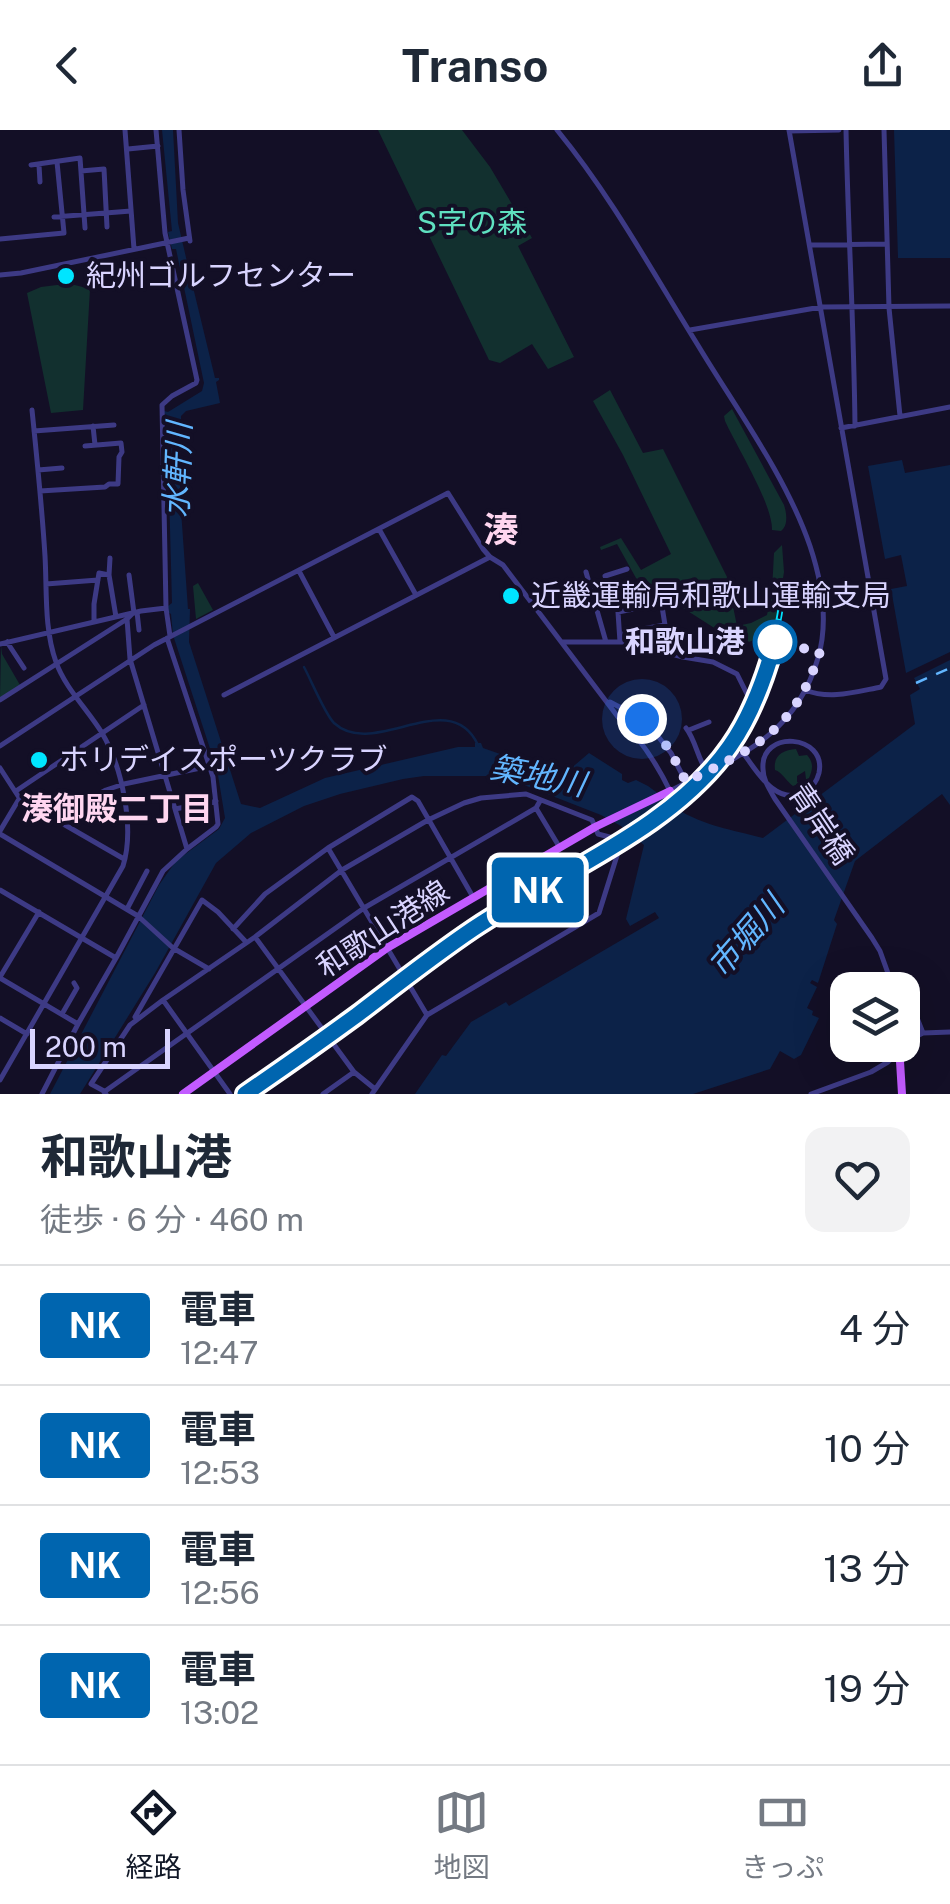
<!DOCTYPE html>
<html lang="ja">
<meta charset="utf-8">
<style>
:root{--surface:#fff;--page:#f2f2f3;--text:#1f2937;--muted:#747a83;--line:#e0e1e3;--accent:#111827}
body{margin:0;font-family:"Public Sans","Noto Sans JP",sans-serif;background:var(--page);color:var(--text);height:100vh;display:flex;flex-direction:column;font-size:38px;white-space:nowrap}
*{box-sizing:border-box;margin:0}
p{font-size:32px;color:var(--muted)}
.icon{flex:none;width:55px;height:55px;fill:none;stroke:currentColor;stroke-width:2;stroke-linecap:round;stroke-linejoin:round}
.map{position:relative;height:964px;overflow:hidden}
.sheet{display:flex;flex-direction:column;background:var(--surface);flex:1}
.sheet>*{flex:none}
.badge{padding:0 20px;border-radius:8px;font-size:35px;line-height:65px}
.tools{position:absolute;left:830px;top:842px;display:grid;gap:20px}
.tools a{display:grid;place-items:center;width:90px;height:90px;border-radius:20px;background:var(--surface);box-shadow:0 10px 40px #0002;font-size:50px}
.scale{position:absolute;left:30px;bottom:25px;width:140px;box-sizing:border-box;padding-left:10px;border:5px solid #d9d4ff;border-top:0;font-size:28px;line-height:35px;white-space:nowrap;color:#d9d4ff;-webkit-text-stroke:8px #130f26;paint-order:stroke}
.you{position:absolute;width:50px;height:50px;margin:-25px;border:8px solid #fff;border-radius:50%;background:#1a73e8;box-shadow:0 0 0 15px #1a73e833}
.map>.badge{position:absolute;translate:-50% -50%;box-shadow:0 0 0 5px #fff}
.round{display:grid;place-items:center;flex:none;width:105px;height:105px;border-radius:20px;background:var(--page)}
.overview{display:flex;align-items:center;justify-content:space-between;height:170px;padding:0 40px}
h1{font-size:48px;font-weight:700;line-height:75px}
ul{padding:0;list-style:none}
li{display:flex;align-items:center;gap:30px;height:120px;padding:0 40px;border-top:2px solid var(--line)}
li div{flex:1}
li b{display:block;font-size:38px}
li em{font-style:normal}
li .badge{min-width:110px;font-weight:700;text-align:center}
header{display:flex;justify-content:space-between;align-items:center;height:130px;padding:0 40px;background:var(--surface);font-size:45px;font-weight:700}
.menu{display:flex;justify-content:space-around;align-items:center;height:140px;border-top:2px solid var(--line);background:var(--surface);font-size:28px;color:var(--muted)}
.menu a{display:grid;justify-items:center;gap:5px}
.menu .current{color:var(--accent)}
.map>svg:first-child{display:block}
.green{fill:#12302f}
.water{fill:#0c2248}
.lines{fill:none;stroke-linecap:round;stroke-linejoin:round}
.stream{stroke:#0c2248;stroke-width:2.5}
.ferry{stroke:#62b6ff;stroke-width:2.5;stroke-dasharray:12 10;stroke-linecap:butt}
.minor{stroke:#3d3a85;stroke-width:5}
.major{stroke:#c25bff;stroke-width:8}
.rail-casing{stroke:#00e5ff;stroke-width:6}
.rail{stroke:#130f26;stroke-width:2.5;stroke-dasharray:8;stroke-linecap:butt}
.line-casing{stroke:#fff;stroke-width:22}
.line{stroke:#0065af;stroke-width:15}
.walk{stroke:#d9d4ff;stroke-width:10;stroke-dasharray:0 18}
.poi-dot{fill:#00e5ff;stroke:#130f26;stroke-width:4}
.stop-dot{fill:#fff;stroke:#0065af;stroke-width:5}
.labels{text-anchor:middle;stroke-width:8;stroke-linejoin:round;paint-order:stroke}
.park-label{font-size:30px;fill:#5fe0c0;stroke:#130f26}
.poi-label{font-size:30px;fill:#d9d4ff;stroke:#130f26;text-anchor:start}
.stop-label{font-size:30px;font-weight:bold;fill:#d9d4ff;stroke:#130f26;text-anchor:end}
.street-label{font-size:30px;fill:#d9d4ff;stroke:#130f26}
.water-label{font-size:32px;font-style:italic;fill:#62b6ff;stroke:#130f26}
.neighbourhood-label{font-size:32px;font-weight:bold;fill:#ffd6f0;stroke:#130f26}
.quarter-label{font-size:35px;font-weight:bold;fill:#ffd6f0;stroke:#130f26}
</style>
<header><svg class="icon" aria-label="back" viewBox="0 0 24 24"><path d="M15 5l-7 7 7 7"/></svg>Transo<svg class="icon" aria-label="share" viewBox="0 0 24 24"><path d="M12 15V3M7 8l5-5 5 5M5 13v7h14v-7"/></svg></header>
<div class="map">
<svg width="950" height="964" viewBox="0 0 950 964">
<rect width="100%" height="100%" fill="#130f26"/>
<path class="green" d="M378,0H462L490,37L532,108L518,116L574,227L548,239L532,214L500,233L489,230Z
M57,155L71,154L90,159L83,280L51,283L27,163L41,157Z
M610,260L643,323L663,319L727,447L737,496L751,493L767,485L772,461L774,423L782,415L784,442L774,502L741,515L636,448L617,414L601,420L600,417L621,408L641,440L671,424L623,325L593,271Z
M732,279L784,375C787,384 788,396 781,401L772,400C773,375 737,317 725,291L724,286Z
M198,453L213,480L196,489L193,456Z
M1,516L2,524L20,555L0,568Z
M796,619L799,626L807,625C814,633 813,640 808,650L806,649L805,641L797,646V652L800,653L793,656C787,652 782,642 775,640C773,625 783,620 796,619Z
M324,907L329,914L328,917L309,923L252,964H242Z"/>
<path class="water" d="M162,0H173L178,93L191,149L196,151L192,153L215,248H219V250L216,252L220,273L186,281L181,286L180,366L188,479H190L189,512L241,674L260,678L325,648L458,617H475V613H481L483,618L562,646L589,623L622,644V650L628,653L636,650L648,656L675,676V678C707,697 730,699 763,708L915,594L910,565L920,559L914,548L950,530V675L942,664L855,731L834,790L837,794L818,853L812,850L810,853L817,857L807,878L813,881L812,885L819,888L801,925L794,929L780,921L770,939L693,964H415L442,925L446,926L471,892L506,872L509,876L659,788L655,782L630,796L626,789L644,715L621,696L601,685L501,646H424L403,649L340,664L304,676L251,703L216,733L155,843L80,964H50L159,755L176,731L219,699L225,688L217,639H214L212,636L215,634L173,505L171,484L168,482V476L172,473L167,285L164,284V281L168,282L202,261L204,253L176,119H172L168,102L172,101Z
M894,0H950V128H898Z
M902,330L905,343L950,335V522L906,543L891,459L907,456L901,425L885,429L868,336Z"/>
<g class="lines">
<path class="stream" d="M304,537C311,550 325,584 334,593C374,630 449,554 478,615"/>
<path class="ferry" d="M916,553L950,538"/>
<path class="minor" d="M125,0L134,119
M156,0L165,103L197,250L196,253L172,266L162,275L166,478L170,506
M179,0L183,60L190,111
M789,0L886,549L881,557C855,562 830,570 805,560
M846,0C848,99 854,197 855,296
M884,0L889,178L900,286
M789,1L839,0
M128,19L158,16
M31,35L80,28L85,98
M39,35L40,52
M81,41L104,39L107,97
M54,87L131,81
M0,109L64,103L57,32
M810,115L887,114
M0,145L21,143L189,108
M690,200L821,177L950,176
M93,296L95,315
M841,298L950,277
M34,301L114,295
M38,340L62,338
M40,361L105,357L109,354H118L119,327L122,322L121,313L85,316
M379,399L416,465
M110,428L109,445L116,487
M299,441L334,507
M586,442L606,512
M129,445L134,483
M46,454L98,450
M660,464L665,495L674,504L671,525
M611,465L635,457
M137,482L139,500
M618,482L644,477
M133,483L127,489L130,529L187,719
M94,492V474L99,443L109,445
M7,512L24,538
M562,512H624L683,527L713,532L737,544L750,570
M620,512L618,482L605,446L627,439
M624,512L625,502L665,495
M0,514L141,481L166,478
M224,565L490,427
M0,570L127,489
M610,572L646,591L671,623L686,652
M686,598C696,611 697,627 707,642
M689,600L709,592
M0,616L154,515L448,363L483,419L490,427L503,435L618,587C641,609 656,632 670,661C736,627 795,608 818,528C829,491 822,452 810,416C786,346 737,280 699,217C653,143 612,67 557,0
M744,624C757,642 777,677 805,662C812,658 817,651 819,643C827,604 760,599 763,639C763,650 770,660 775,669L872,808L880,821L894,860
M0,638L20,669L124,729
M16,661L144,575
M540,671L536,678L560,718
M175,679L216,671
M53,689L106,660L124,654L210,636
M0,701L19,669
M0,704L138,786L173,818L209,839
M328,718L427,885
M0,760L116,828L78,894L0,848
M127,779L147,741
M233,799L265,764L328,718L412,667L418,671L473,767
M255,807L354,942L375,959
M116,828L163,741L187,719L216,697L218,694L213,647L167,508
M0,847L39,782
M863,860L879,855L893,859
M902,867L917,888L923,903
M163,870L255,807L342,740L428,690L464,673L481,668L526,664L592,690L598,704L617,709L620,716L599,783L427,885L372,964
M62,884L77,858L74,853
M135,887L202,770L218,782L246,812
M0,888L27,904
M0,950L123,736C135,698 122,637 102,603C88,580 65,558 56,532C44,499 47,460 45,426C42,377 37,329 32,280
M104,961L91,954L130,895L163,870L230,964
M42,964L78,894
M106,964L104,962L364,778L536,678
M323,964L354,942
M811,964L871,942L888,932L917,906L923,903L950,902"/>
<path class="major" d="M899,915L902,964
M183,964L387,818L595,697L670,661"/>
<g class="rail-casing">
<path id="rail" d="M246,964C283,938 321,912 357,884C396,855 434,825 474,798C556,743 669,701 728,619C762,572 777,512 784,455"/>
</g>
<use href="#rail" class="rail"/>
</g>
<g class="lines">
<g class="line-casing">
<path id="line" d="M245,964C283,938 320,912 357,885C395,856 433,826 473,799C556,743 672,700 730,616C752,585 765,548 775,512"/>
</g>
<use href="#line" class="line"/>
<path class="walk" d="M642,589C662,603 676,631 686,652C752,619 793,603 818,527L820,522L775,512"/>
</g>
<g class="poi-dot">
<circle cx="66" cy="146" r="10"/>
<circle cx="511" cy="466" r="10"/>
<circle cx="39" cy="630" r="10"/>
</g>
<circle class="stop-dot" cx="775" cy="512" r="20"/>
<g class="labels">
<g class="park-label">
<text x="472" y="103">S字の森</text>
</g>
<g class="poi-label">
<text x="86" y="156">紀州ゴルフセンター</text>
<text x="531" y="476">近畿運輸局和歌山運輸支局</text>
<text x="59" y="640">ホリデイスポーツクラブ</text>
</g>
<g class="stop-label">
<text x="745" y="522">和歌山港</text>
</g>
<g class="street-label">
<text transform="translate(821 694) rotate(56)" y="10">青岸橋</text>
<text transform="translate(383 799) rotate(-33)" y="10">和歌山港線</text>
</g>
<g class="water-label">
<text transform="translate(178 340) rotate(-88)" y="11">水軒川</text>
<text transform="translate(538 646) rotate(11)" y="11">築地川</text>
<text transform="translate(746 806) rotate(-49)" y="11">市堀川</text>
</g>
<g class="neighbourhood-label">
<text x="117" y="690">湊御殿二丁目</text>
</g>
<g class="quarter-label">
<text x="501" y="412">湊</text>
</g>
</g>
</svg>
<div class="tools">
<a><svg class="icon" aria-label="layers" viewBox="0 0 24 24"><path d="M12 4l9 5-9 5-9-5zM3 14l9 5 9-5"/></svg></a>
</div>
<div class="scale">200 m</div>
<div class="you" style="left:642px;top:589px"></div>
<b class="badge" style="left:538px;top:760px;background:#0065af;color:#fff">NK</b>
</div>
<section class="sheet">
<div class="overview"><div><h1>和歌山港</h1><p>徒歩 · 6 分 · 460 m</p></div><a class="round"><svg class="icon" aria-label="heart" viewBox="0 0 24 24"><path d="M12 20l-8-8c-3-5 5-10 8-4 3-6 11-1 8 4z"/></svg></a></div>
<ul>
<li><span class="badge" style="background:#0065af;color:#fff">NK</span><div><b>電車</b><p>12:47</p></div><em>4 分</em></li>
<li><span class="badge" style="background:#0065af;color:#fff">NK</span><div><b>電車</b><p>12:53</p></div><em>10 分</em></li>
<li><span class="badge" style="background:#0065af;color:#fff">NK</span><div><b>電車</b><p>12:56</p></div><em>13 分</em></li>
<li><span class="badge" style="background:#0065af;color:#fff">NK</span><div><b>電車</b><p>13:02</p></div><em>19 分</em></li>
</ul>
</section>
<nav class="menu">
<a class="current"><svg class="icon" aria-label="directions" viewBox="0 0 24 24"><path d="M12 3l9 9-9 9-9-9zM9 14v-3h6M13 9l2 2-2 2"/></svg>経路</a>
<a><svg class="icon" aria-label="map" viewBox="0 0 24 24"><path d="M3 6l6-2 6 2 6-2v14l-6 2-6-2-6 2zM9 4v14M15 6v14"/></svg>地図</a>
<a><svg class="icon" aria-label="tickets" viewBox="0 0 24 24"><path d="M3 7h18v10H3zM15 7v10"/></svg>きっぷ</a>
</nav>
